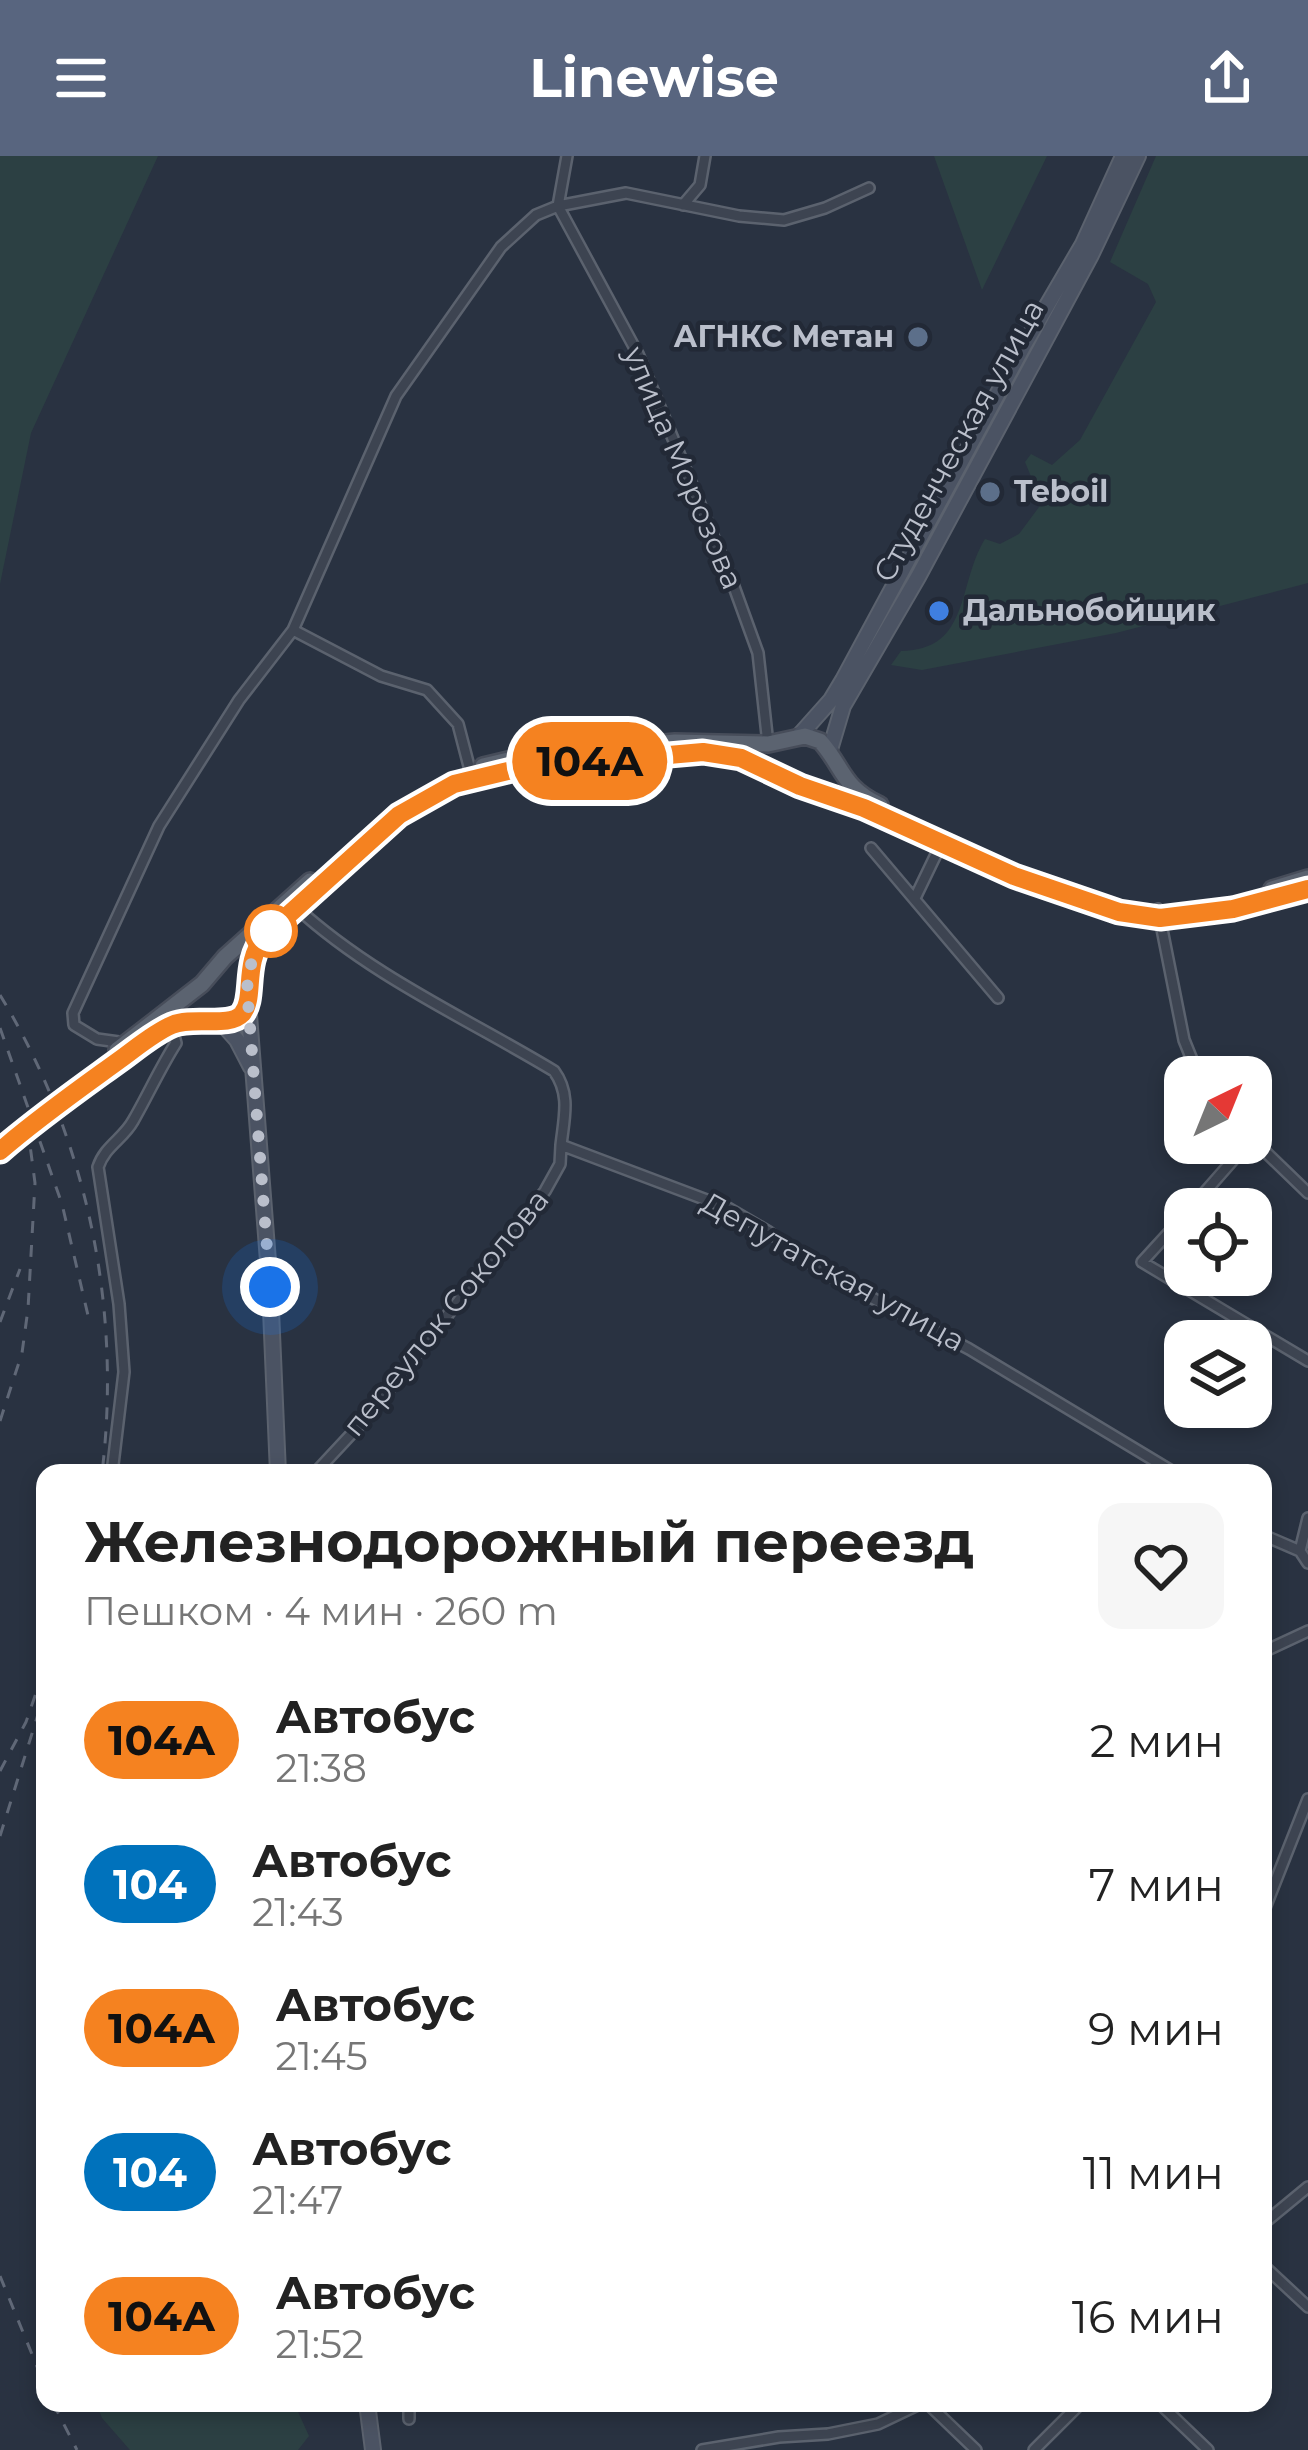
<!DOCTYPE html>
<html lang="ru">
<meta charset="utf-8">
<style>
:root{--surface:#fff;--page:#f6f6f6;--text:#222;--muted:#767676;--accent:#58657f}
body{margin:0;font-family:Montserrat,sans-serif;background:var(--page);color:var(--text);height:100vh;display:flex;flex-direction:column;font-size:45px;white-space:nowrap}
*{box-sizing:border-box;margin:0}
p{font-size:39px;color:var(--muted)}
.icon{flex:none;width:66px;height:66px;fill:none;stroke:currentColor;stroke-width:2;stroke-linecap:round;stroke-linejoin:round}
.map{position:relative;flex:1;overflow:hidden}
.panel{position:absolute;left:36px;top:1308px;width:1236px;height:948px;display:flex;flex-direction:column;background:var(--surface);border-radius:24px;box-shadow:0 6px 18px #0003}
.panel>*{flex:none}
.badge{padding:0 24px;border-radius:39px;font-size:42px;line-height:78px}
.needle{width:78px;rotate:43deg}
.tools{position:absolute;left:1164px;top:900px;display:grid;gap:24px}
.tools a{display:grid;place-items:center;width:108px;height:108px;border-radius:24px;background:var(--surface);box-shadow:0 6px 18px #0003;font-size:60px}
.you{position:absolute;width:60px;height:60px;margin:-30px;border:9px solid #fff;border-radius:50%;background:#1a73e8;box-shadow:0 0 0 18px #1a73e833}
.map>.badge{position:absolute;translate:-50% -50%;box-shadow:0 0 0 6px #fff}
.round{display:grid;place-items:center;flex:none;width:126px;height:126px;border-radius:24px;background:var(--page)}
.overview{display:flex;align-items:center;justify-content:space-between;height:204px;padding:0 48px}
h1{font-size:57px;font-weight:700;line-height:90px}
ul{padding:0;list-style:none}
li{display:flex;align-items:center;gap:36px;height:144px;padding:0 48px}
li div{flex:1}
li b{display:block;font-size:45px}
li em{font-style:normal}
li .badge{min-width:132px;font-weight:700;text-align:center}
header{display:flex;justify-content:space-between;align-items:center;height:156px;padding:0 48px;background:var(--accent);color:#fff;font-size:54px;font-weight:700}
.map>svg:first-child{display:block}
.green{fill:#2c4043}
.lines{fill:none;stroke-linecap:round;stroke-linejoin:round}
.street-casing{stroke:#5b626e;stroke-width:14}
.secondary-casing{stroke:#5b626e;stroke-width:18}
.primary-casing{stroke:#474d5a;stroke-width:20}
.street{stroke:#3d4451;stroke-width:9}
.secondary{stroke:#4b5363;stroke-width:14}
.primary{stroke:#5b6370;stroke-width:15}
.rail{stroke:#606877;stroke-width:3;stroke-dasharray:12 12;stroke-linecap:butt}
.line-casing{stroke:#fff;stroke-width:27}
.line{stroke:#f58220;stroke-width:18}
.walk{stroke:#babfcb;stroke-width:12;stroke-dasharray:0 21.6}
.service-dot{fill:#5c6f8a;stroke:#222936;stroke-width:4.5}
.shop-dot{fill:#3f7fe0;stroke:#222936;stroke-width:4.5}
.stop-dot{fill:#fff;stroke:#f58220;stroke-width:6}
.labels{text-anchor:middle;stroke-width:9;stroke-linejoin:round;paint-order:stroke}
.poi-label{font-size:30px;font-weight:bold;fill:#babfcb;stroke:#222936;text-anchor:start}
.street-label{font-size:30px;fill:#babfcb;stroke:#222936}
</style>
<header><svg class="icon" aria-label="menu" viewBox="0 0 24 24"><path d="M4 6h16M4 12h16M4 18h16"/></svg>Linewise<svg class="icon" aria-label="share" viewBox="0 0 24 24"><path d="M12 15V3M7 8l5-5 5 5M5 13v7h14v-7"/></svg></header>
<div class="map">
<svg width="1308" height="2294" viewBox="0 0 1308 2294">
<rect width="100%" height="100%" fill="#293241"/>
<path class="green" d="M0,0H158L31,277L0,428Z
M934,0H1047L982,134Z
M1156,0H1308V427L1116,477L922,514L891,509L901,495C971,494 957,428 985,383L1000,388L1019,378L1042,347L1025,306L1031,298L1052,309L1080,284L1156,146L1148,128L1110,106Z
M96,2247H294L309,2280L298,2294H130L102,2262Z"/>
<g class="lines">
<g class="street-casing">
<path id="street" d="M683,49L700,29L705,0
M293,474L381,520L427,534L458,568L470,614
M768,588L758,497L733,428L638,198L558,50L626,37L739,60L784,64L825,52L869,32
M871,692L998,842
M916,740L942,686
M296,751C371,820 468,863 554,915C571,938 564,962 561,989L728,1052L769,1076L821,1115L969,1193L1175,1317
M1158,753L1184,884L1199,921
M126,887L97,883L74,869L73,857L159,670L239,544L293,474L396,240L501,91L536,59L558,50L567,0
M1251,982L1308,1037
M1190,1053L1248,987
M1185,1059L1142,1106L1308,1205
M112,1317L124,1216L119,1148L98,1011C105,990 123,983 133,965C148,939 160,912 176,887L171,869
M315,1317L369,1259L545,1035L560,1008L561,989
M1308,1362L1300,1395L1308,1407
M1263,1379L1300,1395
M1263,1496L1308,1475
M1263,1757L1308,1643
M1263,2068L1308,2031
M1263,2109L1308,2151
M927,2247L976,2294
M1159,2247L1208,2294
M409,2263V2247
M702,2294L779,2281L828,2278L878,2268L922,2247
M1034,2294L1081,2247"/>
</g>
<g class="secondary-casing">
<path id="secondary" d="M798,581L831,544L843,524L1024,189L1083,88L1123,0
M829,597L843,550L918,421L1091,99L1138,0
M248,846L270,1131L278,1317
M221,866L237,884L251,911
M367,2247L373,2294"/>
</g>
<g class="primary-casing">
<path id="primary" d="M483,610L521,601L675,586L768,588L805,580L820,585C843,610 842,632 880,649
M1272,733L1308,722
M117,894L202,828L225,801L310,725
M0,994L165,872C177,867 189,863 203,862C212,862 221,868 231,865C256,857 242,806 265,780L399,659L454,628L520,612L703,595L728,598L800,630L864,652L1014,720L1119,756L1160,762L1233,753L1308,733"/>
</g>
<use href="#street" class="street"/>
<use href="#secondary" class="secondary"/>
<use href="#primary" class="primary"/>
<path class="rail" d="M0,839C87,982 122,1151 102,1317
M0,872L62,1048L90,1168
M0,1166L20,1113
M0,1265L22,1197L28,1153L35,1027L30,989
M0,1615L26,1566L45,1511
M0,1680L45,1536
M0,2120L45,2230
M53,2247L77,2294"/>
</g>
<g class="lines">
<g class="line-casing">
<path id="line" d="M0,995C38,962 78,934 118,905C135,893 153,877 172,869C193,860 229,872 242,858C256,842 242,807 265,780L399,659L454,628L520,612L703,596L741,602L800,630L864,652L1014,720L1119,756L1160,762L1233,753L1308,733"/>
</g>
<use href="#line" class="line"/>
<path class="walk" d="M270,1131L247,832L253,797L271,775"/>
</g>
<g class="service-dot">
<circle cx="918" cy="181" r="12"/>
<circle cx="990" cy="336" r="12"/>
</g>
<circle class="shop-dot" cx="939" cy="455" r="12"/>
<circle class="stop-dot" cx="271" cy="775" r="24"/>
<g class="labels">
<g class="poi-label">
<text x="894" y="191" text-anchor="end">АГНКС Метан</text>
<text x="1014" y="346">Teboil</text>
<text x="963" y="465">Дальнобойщик</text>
</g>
<g class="street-label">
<text transform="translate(959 285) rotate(-61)" y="10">Студенческая улица</text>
<text transform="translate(683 312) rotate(67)" y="10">улица Морозова</text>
<text transform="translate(833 1116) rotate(29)" y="10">Депутатская улица</text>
<text transform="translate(446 1157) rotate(-51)" y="10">переулок Соколова</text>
</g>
</g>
</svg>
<div class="tools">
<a><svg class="needle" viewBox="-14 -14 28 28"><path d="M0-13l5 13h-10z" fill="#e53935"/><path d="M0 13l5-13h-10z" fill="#767676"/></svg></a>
<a><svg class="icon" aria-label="locate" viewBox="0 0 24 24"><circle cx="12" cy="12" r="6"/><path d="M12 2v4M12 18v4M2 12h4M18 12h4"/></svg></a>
<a><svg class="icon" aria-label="layers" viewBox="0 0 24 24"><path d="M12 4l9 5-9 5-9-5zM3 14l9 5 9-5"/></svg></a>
</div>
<div class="you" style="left:270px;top:1131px"></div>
<b class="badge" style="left:590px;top:605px;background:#f58220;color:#111">104А</b>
<section class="panel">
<div class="overview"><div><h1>Железнодорожный переезд</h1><p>Пешком · 4 мин · 260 m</p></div><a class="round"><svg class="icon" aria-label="heart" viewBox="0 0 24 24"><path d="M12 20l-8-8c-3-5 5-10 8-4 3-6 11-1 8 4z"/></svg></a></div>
<ul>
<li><span class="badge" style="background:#f58220;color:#111">104А</span><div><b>Автобус</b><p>21:38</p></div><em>2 мин</em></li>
<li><span class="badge" style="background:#0072bc;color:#fff">104</span><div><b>Автобус</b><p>21:43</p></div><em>7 мин</em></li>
<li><span class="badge" style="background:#f58220;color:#111">104А</span><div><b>Автобус</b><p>21:45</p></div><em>9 мин</em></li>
<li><span class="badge" style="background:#0072bc;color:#fff">104</span><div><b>Автобус</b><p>21:47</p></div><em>11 мин</em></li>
<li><span class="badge" style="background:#f58220;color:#111">104А</span><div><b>Автобус</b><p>21:52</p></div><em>16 мин</em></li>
</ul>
</section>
</div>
